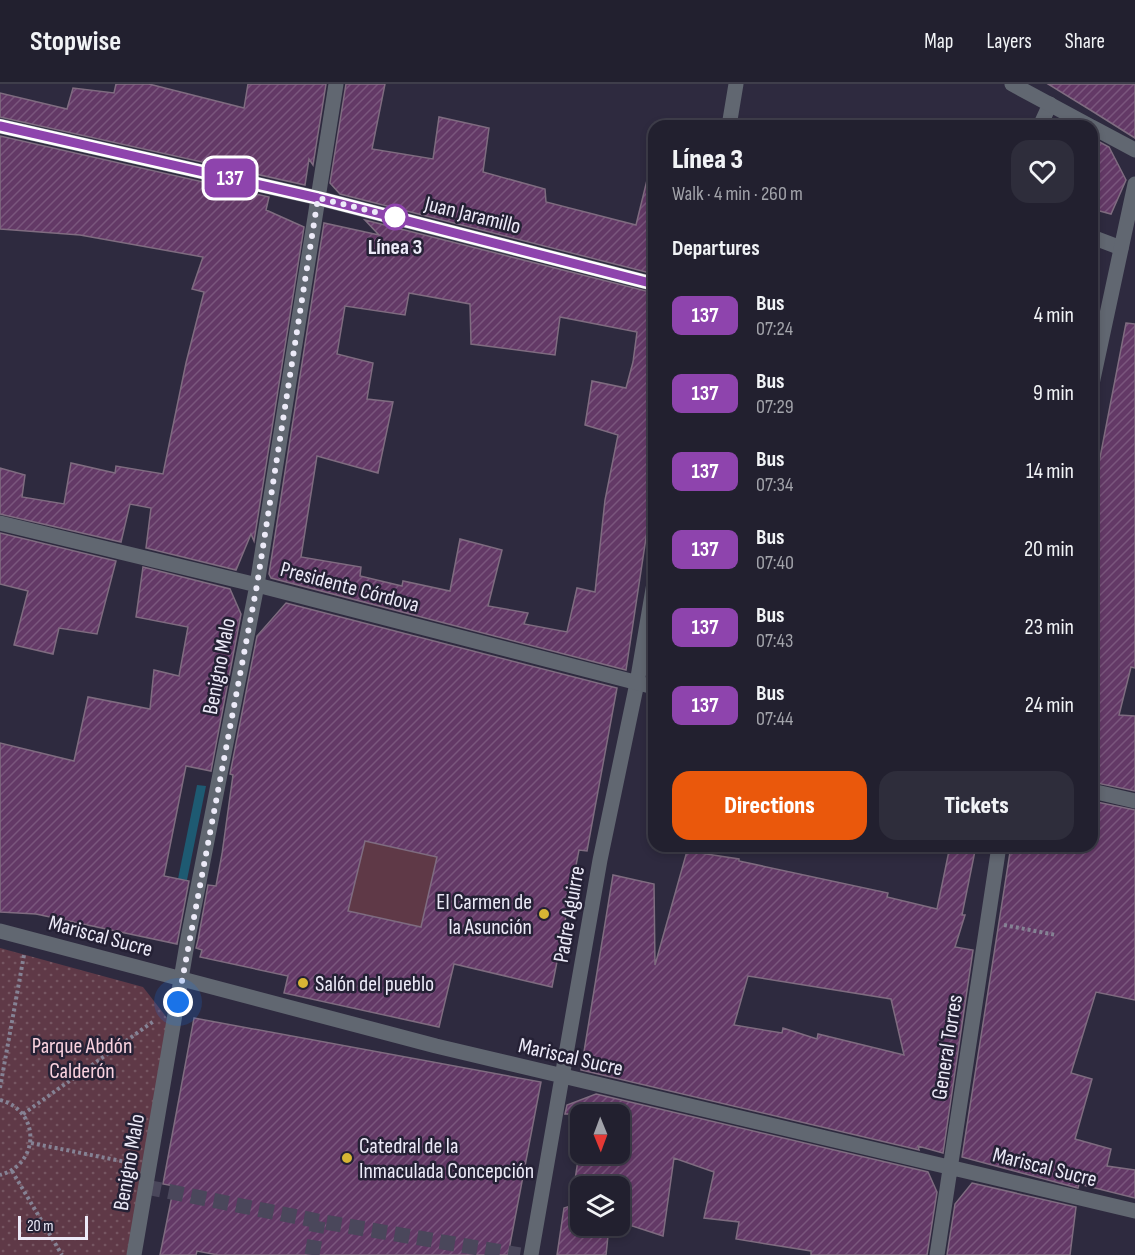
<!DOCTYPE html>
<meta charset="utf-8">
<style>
:root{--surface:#22202f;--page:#2e2d3b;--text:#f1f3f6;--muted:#a2a3aa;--line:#3f3e4b;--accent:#ea580c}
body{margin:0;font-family:"Sofia Sans Condensed",sans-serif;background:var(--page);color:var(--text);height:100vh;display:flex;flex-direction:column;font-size:22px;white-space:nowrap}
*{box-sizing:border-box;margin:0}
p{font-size:20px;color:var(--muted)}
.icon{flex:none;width:33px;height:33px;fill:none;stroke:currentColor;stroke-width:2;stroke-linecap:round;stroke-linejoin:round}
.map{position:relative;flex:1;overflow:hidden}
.drawer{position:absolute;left:648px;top:36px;width:450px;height:732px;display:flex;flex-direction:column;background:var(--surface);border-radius:18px;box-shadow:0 3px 9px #0003,0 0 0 2px var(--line)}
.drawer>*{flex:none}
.badge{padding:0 12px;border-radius:9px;font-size:21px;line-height:39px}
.needle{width:39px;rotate:179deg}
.buttons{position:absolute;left:570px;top:1020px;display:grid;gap:12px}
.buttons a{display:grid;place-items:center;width:60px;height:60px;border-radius:12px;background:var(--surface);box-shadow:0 3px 9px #0003,0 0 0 2px var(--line);font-size:30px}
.scale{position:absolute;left:18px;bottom:15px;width:70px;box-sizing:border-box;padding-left:6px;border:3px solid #eceaf8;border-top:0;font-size:16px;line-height:21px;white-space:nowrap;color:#eceaf8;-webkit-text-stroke:4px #252135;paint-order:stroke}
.you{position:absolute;width:30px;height:30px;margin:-15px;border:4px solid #fff;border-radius:50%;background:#1a73e8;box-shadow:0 0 0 9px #1a73e833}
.map>.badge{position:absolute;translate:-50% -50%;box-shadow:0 0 0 3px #fff}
h2{padding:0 24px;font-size:22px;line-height:54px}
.round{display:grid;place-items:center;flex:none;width:63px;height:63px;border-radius:18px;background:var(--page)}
.summary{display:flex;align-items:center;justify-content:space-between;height:102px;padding:0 24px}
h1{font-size:28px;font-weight:800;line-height:45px}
.cta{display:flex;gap:12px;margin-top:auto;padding:12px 24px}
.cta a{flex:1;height:69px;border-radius:18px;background:var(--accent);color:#fff;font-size:24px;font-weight:800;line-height:69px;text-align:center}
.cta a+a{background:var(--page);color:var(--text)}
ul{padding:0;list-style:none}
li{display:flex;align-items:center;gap:18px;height:78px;padding:0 24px}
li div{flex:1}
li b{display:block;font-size:22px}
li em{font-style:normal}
li .badge{min-width:66px;font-weight:700;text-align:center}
header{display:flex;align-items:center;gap:36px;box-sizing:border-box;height:84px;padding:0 30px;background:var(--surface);border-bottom:2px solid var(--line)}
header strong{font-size:28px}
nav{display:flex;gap:33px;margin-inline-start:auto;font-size:21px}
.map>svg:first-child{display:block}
.green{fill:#5f3947}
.park{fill:url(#park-dots)}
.water{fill:#1e5a72}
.building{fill:url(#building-hatch);stroke:#7f6c80;stroke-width:1.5;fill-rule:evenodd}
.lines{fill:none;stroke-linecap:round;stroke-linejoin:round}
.pedestrian-tunnel{stroke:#4a475b;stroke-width:15;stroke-dasharray:15 8;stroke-linecap:butt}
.path{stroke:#858294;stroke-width:4;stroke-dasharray:3 3;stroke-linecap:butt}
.pedestrian{stroke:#616771;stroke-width:15}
.minor{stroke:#616771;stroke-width:15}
.tertiary{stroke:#616771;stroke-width:15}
.line-casing{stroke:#fff;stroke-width:14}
.line{stroke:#8e44ad;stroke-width:9}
.walk{stroke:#eceaf8;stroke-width:6;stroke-dasharray:0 10.8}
.stop-dot{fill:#fff;stroke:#8e44ad;stroke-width:3}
.poi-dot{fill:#d6b534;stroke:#252135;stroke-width:2}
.labels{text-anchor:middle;stroke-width:5;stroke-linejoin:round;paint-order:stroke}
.street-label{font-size:22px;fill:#eceaf8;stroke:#252135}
.stop-label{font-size:22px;font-weight:bold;fill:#eceaf8;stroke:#252135}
.poi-label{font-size:22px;fill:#eceaf8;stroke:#252135;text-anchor:start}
.park-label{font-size:22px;fill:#fad2df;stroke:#252135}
</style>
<header>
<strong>Stopwise</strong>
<nav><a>Map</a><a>Layers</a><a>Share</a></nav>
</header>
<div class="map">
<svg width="1135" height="1171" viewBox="0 0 1135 1171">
<defs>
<pattern id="park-dots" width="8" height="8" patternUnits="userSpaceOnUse" patternTransform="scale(1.5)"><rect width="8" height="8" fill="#5f3947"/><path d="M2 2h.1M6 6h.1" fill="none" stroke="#765662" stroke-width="1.8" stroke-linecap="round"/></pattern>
<pattern id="building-hatch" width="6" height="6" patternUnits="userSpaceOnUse" patternTransform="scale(1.5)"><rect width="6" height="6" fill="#633966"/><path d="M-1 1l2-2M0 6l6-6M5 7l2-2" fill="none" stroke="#7a567d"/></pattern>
</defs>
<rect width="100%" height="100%" fill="#2e2a3f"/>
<path class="green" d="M365,757L437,773L421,843L348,827Z"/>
<path class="park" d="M0,864L143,903L171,939L132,1171H0Z"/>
<path class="water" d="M197,701L206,702L187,796L178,795Z"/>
<path class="building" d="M116,0H149L244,24L248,0H326L313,81L309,75L305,101L0,33V9L67,25L73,4L114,9Z
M346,0H385L372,65L433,75L439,33L489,44L483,88L545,105L546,118L636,141L647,96L654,97V190L340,110L330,99Z
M1048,0H1135V54L1092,27Z
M0,52L269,113L266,126L304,143L254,457L251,450L236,486L146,464L151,424L130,420L121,458L0,430V384L25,391L22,413L64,420L71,379L115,389L116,382L163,390L186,279L204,208L192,205L203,173L80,151L0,145Z
M1092,54L1109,63L1126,96L1111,130L1092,125Z
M365,136L654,209V401L626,586L271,494L269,490L324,139L379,151ZM409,209L470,220L471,260L555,271L560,233L637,248L633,278L626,304L592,297L585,341L618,351L605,416L595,508L577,504L567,548L524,540L528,529L488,522L502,466L460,455L450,507L403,497L402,502L360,492L361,483L301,473L317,372L378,389L393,318L367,315L373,279L337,270L345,222L405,231Z
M1126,239L1135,240V584L1131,583L1119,631L1135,632V707L1092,698V415Z
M0,449L116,477L97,550L59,544L53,570L14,561L28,507L0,500Z
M143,483L230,505L241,530L211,687L186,682L164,792L189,797L177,860L36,830L0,828V659L74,677L88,613L150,625L154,586L179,592L188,543L136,533Z
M286,519L617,604L587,767L579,766L552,903L454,880L439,943L284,909L288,892L200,873L202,866L196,864L198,856L208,801L216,802L222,770L233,691L230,690L257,552ZM365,757L437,773L421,843L348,827Z
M1092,717L1135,726V916L1096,908L1071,989L1092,995L1075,1055L1111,1065L1107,1082L1135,1086V1114L1079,1100L1078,1104L962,1073L1011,762H1092Z
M950,762H976L962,831H965L955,863L973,866L943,1069L918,1062L919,1066L581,986L613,791L654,800L655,881L687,767L739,775V777L888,809L887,813L937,825ZM748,892L891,915L904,971L818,950L817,955L783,944L782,949L734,941Z
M194,934L541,998L508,1171H218L197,1167L196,1171H160L174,1102L163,1100Z
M596,1010L928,1088L937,1108L927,1171H811V1167L736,1155L739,1138L704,1134L714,1088L674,1074L663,1152L620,1138V1102H574L579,1070H620V1030H565L567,1021Z
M972,1099L1076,1123L1070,1171H947L955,1120Z
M580,1119V1142H609L606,1171H557L564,1124Z"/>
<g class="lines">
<path class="pedestrian-tunnel" d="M146,1103L318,1137L520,1171
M312,1171L318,1137"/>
<path class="path" d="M1004,841L1056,851
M0,1004L24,871
M0,1016C41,1027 40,1080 0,1091
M23,1030L154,937
M31,1059L131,1079
M12,1087L62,1171"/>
<path class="pedestrian" d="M1092,153L1121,164
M562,993L600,776L637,599"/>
<path class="minor" d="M0,42L318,114L654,200
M729,42L736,0
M1040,42L1050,20
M1092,300L1135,100
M0,439L257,501L654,603
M637,599L654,499
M1092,707L1135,717
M0,847L436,962L1135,1127
M134,1171L188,854L257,501L336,0
M531,1171L562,993
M937,1171L999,762"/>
<path class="tertiary" d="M1012,0L1090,42
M1092,43L1135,66"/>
</g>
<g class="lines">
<g class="line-casing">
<path id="line" d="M0,42L318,114L654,200"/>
</g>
<use href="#line" class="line"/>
<path class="walk" d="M178,918L257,501L318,114L395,133"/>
</g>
<circle class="stop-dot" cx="395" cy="133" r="12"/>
<g class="poi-dot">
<circle cx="544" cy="830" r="6"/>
<circle cx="303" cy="899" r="6"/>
<circle cx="347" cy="1074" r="6"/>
</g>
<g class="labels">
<g class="street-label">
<text transform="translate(473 130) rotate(14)" y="8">Juan Jaramillo</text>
<text transform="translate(350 502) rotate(15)" y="8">Presidente Córdova</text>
<text transform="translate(218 582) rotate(-79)" y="8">Benigno Malo</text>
<text transform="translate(568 830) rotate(-80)" y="8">Padre Aguirre</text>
<text transform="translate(101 851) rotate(15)" y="8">Mariscal Sucre</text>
<text transform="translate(946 963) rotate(-81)" y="8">General Torres</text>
<text transform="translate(571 972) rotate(13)" y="8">Mariscal Sucre</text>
<text transform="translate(128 1078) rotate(-80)" y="8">Benigno Malo</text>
<text transform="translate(1045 1082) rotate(14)" y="8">Mariscal Sucre</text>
</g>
<g class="stop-label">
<text x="395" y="170">Línea 3</text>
</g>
<g class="poi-label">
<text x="532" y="825" text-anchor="end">El Carmen de<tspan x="532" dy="25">la Asunción</tspan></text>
<text x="315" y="907">Salón del pueblo</text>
<text x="359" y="1069">Catedral de la<tspan x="359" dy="25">Inmaculada Concepción</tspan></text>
</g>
<g class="park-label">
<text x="82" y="969">Parque Abdón<tspan x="82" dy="25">Calderón</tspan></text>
</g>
</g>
</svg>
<div class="buttons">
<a><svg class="needle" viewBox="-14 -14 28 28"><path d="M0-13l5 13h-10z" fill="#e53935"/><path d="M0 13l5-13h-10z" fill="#a2a3aa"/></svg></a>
<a><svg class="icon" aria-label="layers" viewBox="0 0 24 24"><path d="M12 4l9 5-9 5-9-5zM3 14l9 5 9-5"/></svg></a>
</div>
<div class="scale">20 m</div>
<div class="you" style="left:178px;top:918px"></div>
<b class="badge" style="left:230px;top:94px;background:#8e44ad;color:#fff">137</b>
<section class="drawer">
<div class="summary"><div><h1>Línea 3</h1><p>Walk · 4 min · 260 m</p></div><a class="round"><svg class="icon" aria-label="heart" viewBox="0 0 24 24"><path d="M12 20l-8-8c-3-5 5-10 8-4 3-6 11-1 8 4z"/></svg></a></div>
<h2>Departures</h2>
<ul>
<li><span class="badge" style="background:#8e44ad;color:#fff">137</span><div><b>Bus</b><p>07:24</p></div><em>4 min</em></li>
<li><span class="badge" style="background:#8e44ad;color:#fff">137</span><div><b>Bus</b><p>07:29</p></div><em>9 min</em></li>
<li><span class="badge" style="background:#8e44ad;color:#fff">137</span><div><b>Bus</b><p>07:34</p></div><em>14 min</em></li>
<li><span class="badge" style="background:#8e44ad;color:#fff">137</span><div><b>Bus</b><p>07:40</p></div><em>20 min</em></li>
<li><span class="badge" style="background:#8e44ad;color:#fff">137</span><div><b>Bus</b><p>07:43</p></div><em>23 min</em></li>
<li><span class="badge" style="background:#8e44ad;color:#fff">137</span><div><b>Bus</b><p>07:44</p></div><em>24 min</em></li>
</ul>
<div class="cta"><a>Directions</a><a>Tickets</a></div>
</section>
</div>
